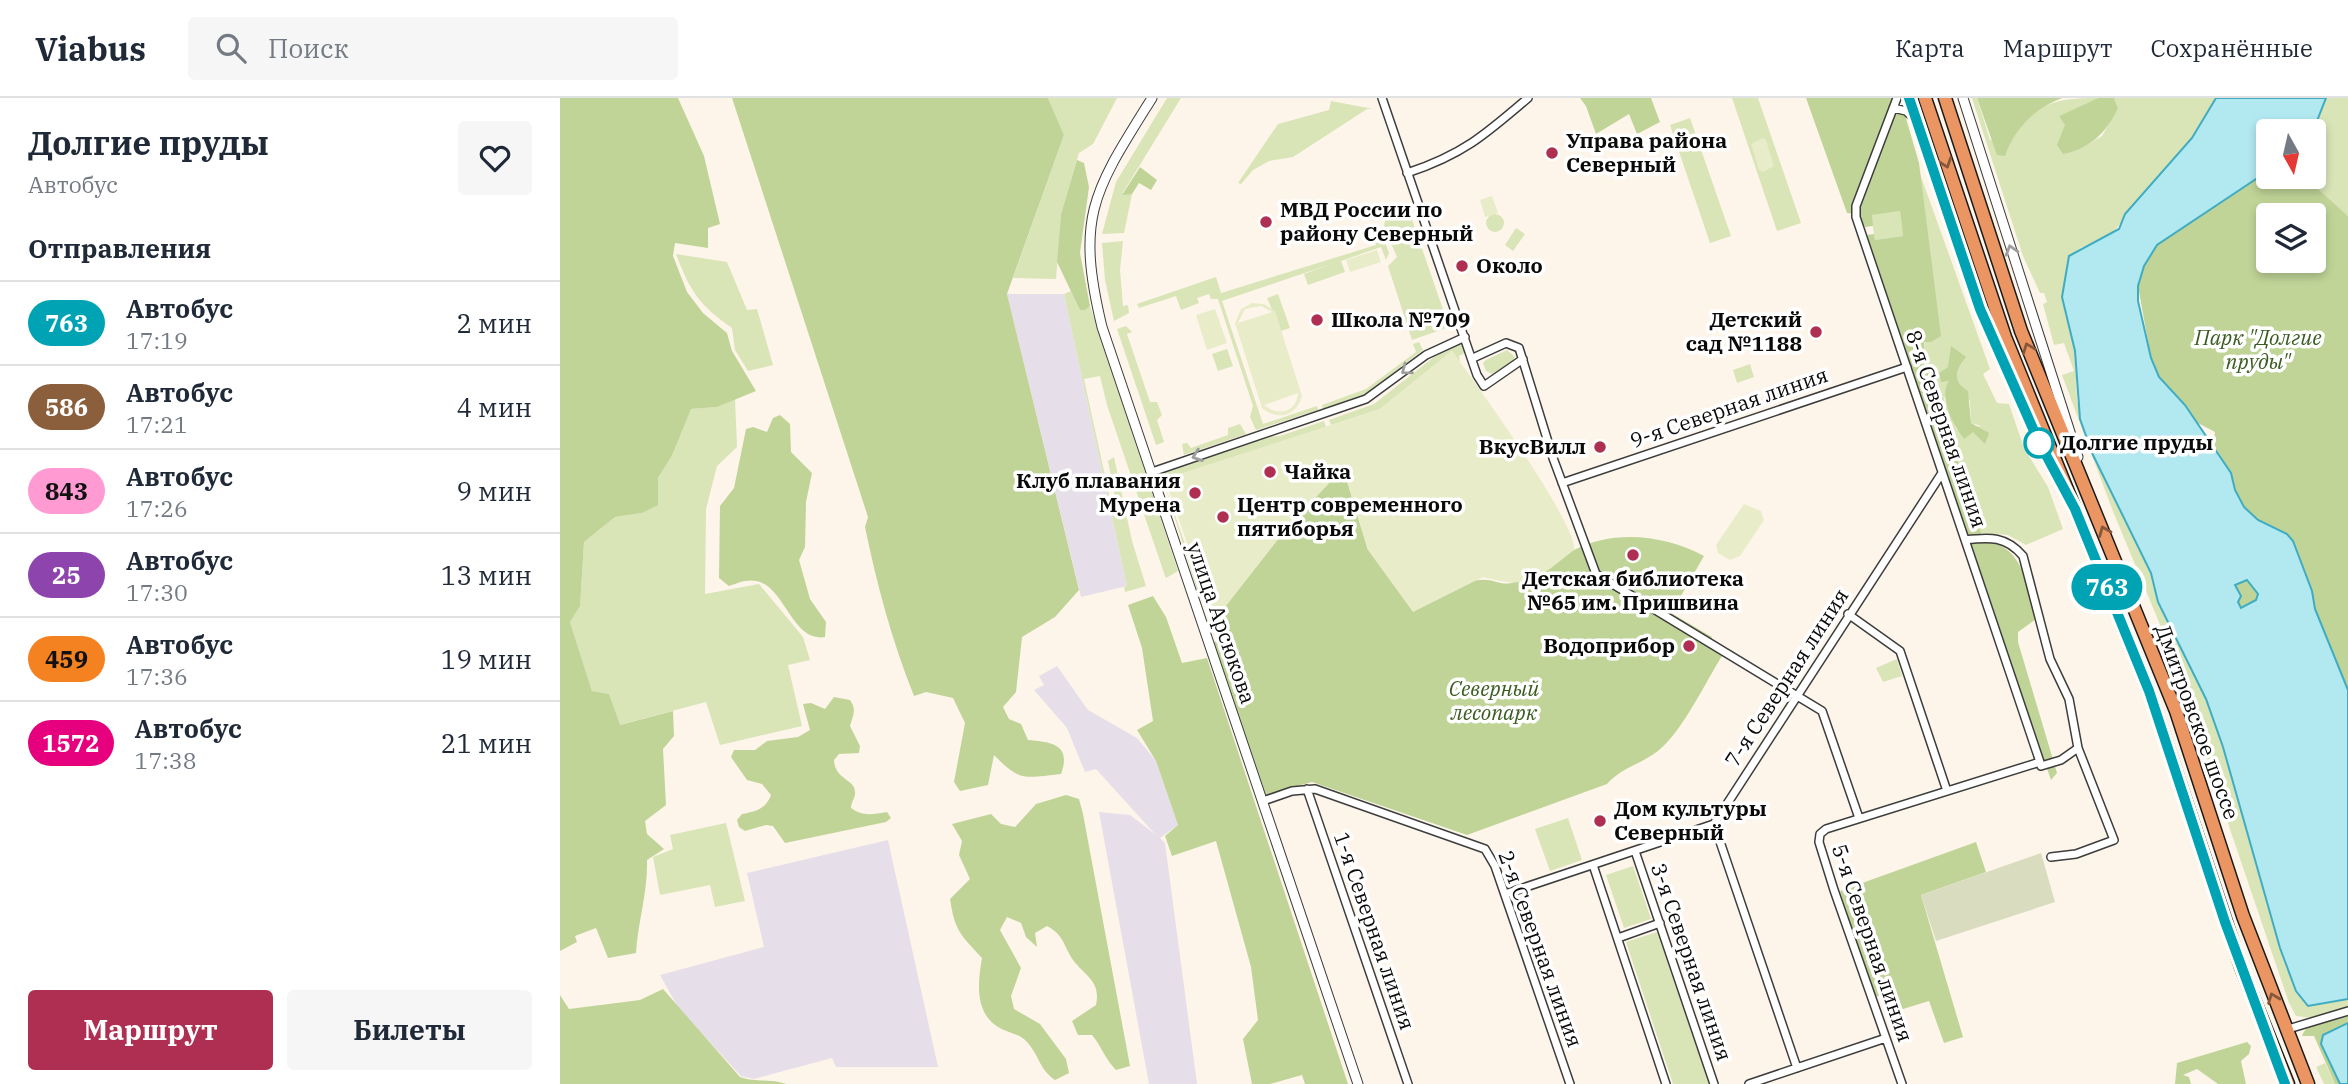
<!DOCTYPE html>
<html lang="ru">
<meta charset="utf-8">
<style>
:root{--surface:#fff;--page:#f6f6f7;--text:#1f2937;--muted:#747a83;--line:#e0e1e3;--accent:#ae2f52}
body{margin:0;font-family:"IBM Plex Serif",serif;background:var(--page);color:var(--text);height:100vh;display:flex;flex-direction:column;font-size:26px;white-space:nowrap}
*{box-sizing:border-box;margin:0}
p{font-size:23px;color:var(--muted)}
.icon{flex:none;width:38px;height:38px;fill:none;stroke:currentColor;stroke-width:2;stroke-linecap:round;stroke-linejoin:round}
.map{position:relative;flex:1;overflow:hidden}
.side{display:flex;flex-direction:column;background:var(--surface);width:560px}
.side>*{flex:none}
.badge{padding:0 14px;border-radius:23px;font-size:24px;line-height:46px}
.needle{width:46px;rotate:172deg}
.fabs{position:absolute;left:1696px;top:21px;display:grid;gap:14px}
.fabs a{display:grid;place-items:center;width:70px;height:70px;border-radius:7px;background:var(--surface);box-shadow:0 4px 10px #0003;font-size:35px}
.map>.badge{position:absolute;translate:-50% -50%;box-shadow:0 0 0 4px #fff}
h2{padding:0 28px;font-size:26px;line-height:63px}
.round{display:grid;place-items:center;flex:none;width:74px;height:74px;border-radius:7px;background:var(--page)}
.headline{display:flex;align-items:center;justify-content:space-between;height:119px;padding:0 28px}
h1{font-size:33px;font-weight:700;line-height:52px}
.cta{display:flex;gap:14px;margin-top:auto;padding:14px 28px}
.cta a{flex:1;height:80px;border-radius:7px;background:var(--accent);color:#fff;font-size:28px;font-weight:700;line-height:80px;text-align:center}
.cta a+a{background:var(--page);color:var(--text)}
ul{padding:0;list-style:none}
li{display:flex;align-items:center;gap:21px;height:84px;padding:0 28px;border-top:2px solid var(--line)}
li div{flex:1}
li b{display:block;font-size:26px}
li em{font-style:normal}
li .badge{min-width:77px;font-weight:700;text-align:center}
header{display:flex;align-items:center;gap:42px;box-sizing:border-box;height:98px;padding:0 35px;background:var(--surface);border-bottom:2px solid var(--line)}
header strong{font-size:33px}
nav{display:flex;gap:38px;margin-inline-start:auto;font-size:24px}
.search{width:490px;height:63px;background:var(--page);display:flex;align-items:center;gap:18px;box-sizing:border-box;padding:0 24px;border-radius:7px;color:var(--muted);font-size:26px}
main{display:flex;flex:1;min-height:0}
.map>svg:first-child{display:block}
.industrial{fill:#e6dfe9}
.green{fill:#d9e4b7;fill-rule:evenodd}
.forest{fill:#c0d497;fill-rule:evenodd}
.cemetery{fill:#d9dcbe}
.pitch{fill:#e8ecc8;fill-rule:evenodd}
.water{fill:#b2e8f0;stroke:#3facc2;stroke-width:2;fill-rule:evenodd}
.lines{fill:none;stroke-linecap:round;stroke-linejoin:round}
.minor-casing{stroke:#3d3d3d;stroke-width:10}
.tertiary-casing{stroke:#3d3d3d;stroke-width:11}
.trunk-casing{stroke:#1b1b1b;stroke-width:15}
.minor{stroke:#fff;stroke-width:7}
.tertiary{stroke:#fff;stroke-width:9}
.trunk{stroke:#eb9662;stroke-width:12}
.oneway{stroke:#86573a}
.oneway2{stroke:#9d9d9d}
.line-casing{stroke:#fff;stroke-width:16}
.line{stroke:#00a3b4;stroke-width:10}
.poi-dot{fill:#ae2f52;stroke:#fff;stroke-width:2.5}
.stop-dot{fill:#fff;stroke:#00a3b4;stroke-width:3.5}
.labels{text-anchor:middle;stroke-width:7;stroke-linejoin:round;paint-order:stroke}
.poi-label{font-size:21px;font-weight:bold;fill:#0a0a0a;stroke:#fff;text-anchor:start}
.park-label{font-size:21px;font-style:italic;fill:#3b5c21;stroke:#fff}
.street-label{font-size:21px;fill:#0a0a0a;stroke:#fff}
.stop-label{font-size:21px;font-weight:bold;fill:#0a0a0a;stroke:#fff;text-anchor:start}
</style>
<header>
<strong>Viabus</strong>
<div class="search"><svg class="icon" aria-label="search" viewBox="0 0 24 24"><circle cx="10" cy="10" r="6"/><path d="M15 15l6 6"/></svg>Поиск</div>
<nav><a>Карта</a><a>Маршрут</a><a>Сохранённые</a></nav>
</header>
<main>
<section class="side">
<div class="headline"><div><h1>Долгие пруды</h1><p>Автобус</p></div><a class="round"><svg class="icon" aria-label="heart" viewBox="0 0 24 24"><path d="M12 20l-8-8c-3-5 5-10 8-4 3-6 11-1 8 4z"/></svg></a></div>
<h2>Отправления</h2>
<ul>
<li><span class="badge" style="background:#00a3b4;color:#fff">763</span><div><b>Автобус</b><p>17:19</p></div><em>2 мин</em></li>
<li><span class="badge" style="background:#8b5e3c;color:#fff">586</span><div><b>Автобус</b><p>17:21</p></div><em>4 мин</em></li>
<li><span class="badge" style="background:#ff9ad2;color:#111">843</span><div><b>Автобус</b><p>17:26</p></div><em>9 мин</em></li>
<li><span class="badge" style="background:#8e44ad;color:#fff">25</span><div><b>Автобус</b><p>17:30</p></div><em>13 мин</em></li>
<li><span class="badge" style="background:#f58220;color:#111">459</span><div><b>Автобус</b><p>17:36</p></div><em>19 мин</em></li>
<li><span class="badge" style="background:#e6007e;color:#fff">1572</span><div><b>Автобус</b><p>17:38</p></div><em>21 мин</em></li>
</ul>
<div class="cta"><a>Маршрут</a><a>Билеты</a></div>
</section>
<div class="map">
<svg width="1788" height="986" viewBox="0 0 1788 986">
<rect width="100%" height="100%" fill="#fdf5ea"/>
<path class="industrial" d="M447,196H504L567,488L521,499Z
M497,568L528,612L577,640L596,663L618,727L600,740L605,745L637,986H589L539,714L570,717L595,736L536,671L525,674L507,630L474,592L484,587L479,578Z
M328,742L378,969H276L272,960L194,981L181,978L119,911L100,877L204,849L187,775Z"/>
<path class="green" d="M488,0H557L533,46L519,55L501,116L496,181L453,180L504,37Z
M607,0H621L562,96H572L564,135L542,136L556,84Z
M1172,0H1198L1241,125L1217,133Z
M1412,0H1417L1430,42H1450C1474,4 1498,0 1538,0L1499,18L1524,49L1542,38L1558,10L1554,0H1656L1632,40L1565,116C1557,137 1541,143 1520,150L1502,200L1515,253L1517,303L1533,357L1591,475L1598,504L1646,601L1663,649L1711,821L1748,908L1788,901V909L1751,920L1736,918L1729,905L1618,578V570L1552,411L1502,277L1514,273L1504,245L1494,247L1483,206L1487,204L1484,195H1480L1463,158Z
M1766,0H1788V118L1745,79H1754L1753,33Z
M771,3L813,11H807L733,59L709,63L693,72L681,86L678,85L718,26L769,12Z
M1130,20L1171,138L1150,145L1110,27Z
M1359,73L1430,271L1423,276L1437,305L1449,306L1464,350L1488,389L1503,431L1466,447L1448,437L1421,435L1365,259ZM1405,259L1398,268L1395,278L1410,303L1411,325L1421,328L1397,332L1384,302L1390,283L1379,275Z
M846,104L889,229L852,242L828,168L837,159L824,129L825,122Z
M1340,113L1343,138L1315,142L1311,117Z
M926 125a9 9 0 1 1 18 0a9 9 0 1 1-18 0Z
M816,129L821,134L829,155L826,162L821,149L781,163L785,174L748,187L744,176L774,165L662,203L703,326L757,308L758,312L696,332L690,319L693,308L658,201H651L649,196L637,200L639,205L621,212L616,198L579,210L577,206L656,179L661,195L816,147L812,133Z
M956,130L965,136L953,153L945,147Z
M563,143L560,172L563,208L568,207L569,215L554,223L545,182L542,145Z
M116,156L167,164L187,212L197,211L213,267L188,273L175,252L172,230C139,207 130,193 116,156Z
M511,193L520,212L530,208L618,473L606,480L605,478L547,307L540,278L524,281L550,401L555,400L548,363L554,359L572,443L586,488L565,494L564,489L567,488L504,196Z
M718,196L730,230L721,233L707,200Z
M566,228L572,234L567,236L590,304H597L602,317L597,322L604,344L596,347L557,231Z
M859,244L863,252L805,296L763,311L762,307L806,291L856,254L853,246Z
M901,245L905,255L899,258L900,264L892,253L820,311L771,327L769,322L814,306L874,259Z
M667,251L673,268L658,273L652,256Z
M947,252L955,259L952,264L932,276L926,273L923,265L926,262Z
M1190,266L1194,279L1177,285L1173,272Z
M1200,296L1203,306L1185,312L1181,302Z
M175,301L177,349L157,368L146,411L145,496L199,486L243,539L250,562L228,567L242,628L160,647L146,604L59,627L49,596L32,593L10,524L20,507L24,444L55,419L82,415L131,311L157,309Z
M764,323L766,329L605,381L603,375L704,339L720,338Z
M680,326L686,336L624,357L622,346L627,345L631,350L668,337V330Z
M605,388L647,510L637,492Z
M1337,561L1342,578L1323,584L1316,570Z
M1008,720L1022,762L990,773L975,731Z
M166,725L185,803L155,809L150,787L100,797L93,759L113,751L110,737Z
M1073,768L1091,821L1064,830L1046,777Z
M1097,834L1149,986H1113L1066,844Z
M1765,965L1775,986H1764L1756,969Z"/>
<path class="forest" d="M0,0H118L144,58L160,126L148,130V150L115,145L113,158L127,194L143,215L167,235L172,253L196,293L157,309L131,311L112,357L98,380V407L82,415L55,419L24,444L20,508L10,524L32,593L49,596L60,627L113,613L114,638L103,651L106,707L85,723L87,736L104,751L87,762C88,794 78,823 76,855L48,860L36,830L15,838L17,844L0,853Z
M172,0H488L504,37L447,196L519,492L495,519L462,539L456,594L443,609L449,621L461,626L468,642C491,644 512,646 501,676C465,680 460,684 434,657L428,687L400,693L394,684L405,625L393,600L366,594L354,598C332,543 317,487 305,429L308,419Z
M1020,0H1091L1100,24L1077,36L1069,16L1036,36L1026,8Z
M1246,0H1335L1332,10L1345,17L1359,65L1381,238L1371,244H1364L1365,259L1424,444C1463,445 1468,490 1476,521L1458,534V544L1497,675L1491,682L1307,137L1314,136L1315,142L1343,138L1340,113L1312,117L1313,128L1305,129L1298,116L1287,115Z
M1417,0H1502C1475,10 1454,31 1445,58L1437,57Z
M1538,0H1554L1558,10C1547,34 1530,51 1503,56L1497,47L1505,27L1499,18Z
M517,62L524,65L529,89L520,155L530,208L525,212H520L497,164L501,116Z
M580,69L597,82L591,92L579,85L572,96L562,97Z
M1708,73V79H1745L1788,118V592L1755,511L1752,493L1733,443L1698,422L1684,409L1675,392L1671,375L1653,346L1655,334L1636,324L1599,279L1591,260L1578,188L1584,168L1597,147ZM1708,117H1754V163H1708Z
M1391,248L1406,259C1395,272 1392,283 1408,293L1411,325L1429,335L1425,346L1413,334L1404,341C1393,326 1378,300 1389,283L1381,284L1379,275L1388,269Z
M220,317L230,326L231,354L252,375L246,404L245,449L239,462L250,501L266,524L265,539C232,545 225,488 196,483C186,481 178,485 169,488L159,480L160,408L174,390L186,331L193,329L207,334L213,320Z
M783,370L808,452L909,484C931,477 938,488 951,485C974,480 994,463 1014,452C1053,431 1106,437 1144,458L1111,515L1152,539L1147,548L1162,558C1145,585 1122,634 1098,653C1081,666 1061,670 1047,686L907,737L752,684L706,697L653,546L660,539L655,521L726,431Z
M1687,482L1699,496L1696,502L1681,510L1678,504L1681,498L1675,487Z
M593,498L606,519L622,565L647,560L788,986H745L742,977L710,986H692L683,941L698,922L691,869L656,743L612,758L605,738L618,727L596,663L577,632L593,623L582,550L568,507Z
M274,599L290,602C297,612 293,617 290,628L300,648L299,655L279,656L274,662C275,682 295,681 295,694C296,699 291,704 291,710C303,719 313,716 327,714L331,720L326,724L225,745L213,728L206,727L185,733L179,729L177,722L182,716C195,714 206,711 211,697L202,686L187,682L171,659L174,652H195L207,643L238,639L250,632L243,606L251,605L265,611Z
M506,697L519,701L523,716L570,968L556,972C545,961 542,949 532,937H518L512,923L536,907C541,883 526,879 513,862C503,847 504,837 487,828L475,835L477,849L466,839L461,825L447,819L440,832L461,870L451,898L454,911L480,926L506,961L509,975L495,982C479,971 479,957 467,944C459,935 447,935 438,929C414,914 418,883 422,860C401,837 395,834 390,801L410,781L399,757L402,743L392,726L431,716L441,726L455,729L476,706Z
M1416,744L1426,774L1361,797L1403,939L1384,945L1369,903L1327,916L1321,897L1315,899L1280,793Z
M103,891L180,979C196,985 210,980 226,986H0V897L9,911L80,902Z
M1788,916V925L1763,937L1761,946L1781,986H1775L1754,938H1742C1747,922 1774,920 1788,916Z
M1687,944L1691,948L1689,956L1681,963L1686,986H1658L1637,971L1623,977L1629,979L1631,986H1615L1617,965Z"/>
<path class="cemetery" d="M1481,755L1495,804L1376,843L1361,797Z"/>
<path class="pitch" d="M1202,40L1206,42L1214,68L1203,74L1199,72L1191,46Z
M932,98L938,115L925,119L920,102Z
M817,152L821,164L790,174L786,162Z
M692,205L704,206L715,213L742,298C737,318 718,323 702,310L675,225L681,211ZM701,208L712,214L678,225L685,211ZM738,295C737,314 718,319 704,307Z
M655,211L667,245L647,252L636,217Z
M892,253C912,280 1019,428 1014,452C977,480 973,492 923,479L853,514L808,452L783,370L726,431L662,513L654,511L641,486L605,381L820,311Z
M1139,314L1143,325L1124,332L1120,320Z
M1184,406L1201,413L1204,422L1180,458L1170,462L1158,455L1156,447Z"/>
<path class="water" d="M1656,0H1766L1753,33H1708V73L1597,147L1584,168L1578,188V203L1591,260L1599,279L1625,307L1671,375L1675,392L1684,409L1698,422L1727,436L1733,443L1752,493L1755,511L1788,592V901L1748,908L1736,893L1720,850L1663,649L1646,601L1598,504L1591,475L1533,357L1520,321L1515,253L1502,199L1509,158L1559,131L1565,116L1632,40ZM1687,482L1698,496L1696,502L1681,510L1678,504L1681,498L1675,487Z
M1788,925V986H1780L1761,946L1763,937Z"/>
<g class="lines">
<g class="minor-casing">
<path id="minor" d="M822,0L917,277L924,288L963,261
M1337,0L1296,108V119L1480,664L1266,731L1260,736L1259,744L1274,792L1342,986
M1333,10L1346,13L1354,20
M847,75C902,57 925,37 968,0
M913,260L946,245L959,250L993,360L1036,476L1262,613L1299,720
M592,374L806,301L866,257L905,239
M1002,385L1347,269
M1405,442C1430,439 1446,438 1463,458L1490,561L1509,601L1518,650L1554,742L1516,756L1491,759
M1288,516L1340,553L1387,693
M1481,668L1501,662L1518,650
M747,691L848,986
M703,703L732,693L755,691L925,751L935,768L1010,986
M1154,726L1237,970
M1075,753L1154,986
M1033,767L1106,986
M945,796L1154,726L1382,375
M1058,840L1100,825
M1725,932L1788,913
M1189,986L1326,940"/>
</g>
<g class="tertiary-casing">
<path id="tertiary" d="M592,0C534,93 515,117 542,229L798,986
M1349,0L1420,211L1493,370
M1403,0L1518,359"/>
</g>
<g class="trunk-casing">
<path id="trunk" d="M1365,0L1445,239L1589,593L1681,869L1728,986
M1385,0L1461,233L1616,613L1683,818L1748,986"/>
</g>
<use href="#minor" class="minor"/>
<use href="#tertiary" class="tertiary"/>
<use href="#trunk" class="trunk"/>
</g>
<defs><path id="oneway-chevron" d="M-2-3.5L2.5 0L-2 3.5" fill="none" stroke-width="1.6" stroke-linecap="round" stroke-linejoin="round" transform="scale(1.75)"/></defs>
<g class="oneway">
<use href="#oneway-chevron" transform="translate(1386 65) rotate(72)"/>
<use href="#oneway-chevron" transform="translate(1468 250) rotate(-111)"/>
<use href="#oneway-chevron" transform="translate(1544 433) rotate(-112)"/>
<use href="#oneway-chevron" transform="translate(1713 900) rotate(-111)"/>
</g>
<g class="oneway2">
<use href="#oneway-chevron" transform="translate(1451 152) rotate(-107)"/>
<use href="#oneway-chevron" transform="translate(846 272) rotate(143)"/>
<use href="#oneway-chevron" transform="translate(637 358) rotate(161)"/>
</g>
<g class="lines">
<g class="line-casing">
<path id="line" d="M1349,0L1420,211L1478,342L1515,411L1589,593L1665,824L1725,986"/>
</g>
<use href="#line" class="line"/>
</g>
<g class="poi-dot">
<circle cx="992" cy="55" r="7"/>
<circle cx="706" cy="124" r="7"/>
<circle cx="902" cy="168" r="7"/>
<circle cx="757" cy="222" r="7"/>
<circle cx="1256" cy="234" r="7"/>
<circle cx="1040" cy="349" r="7"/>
<circle cx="710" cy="374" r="7"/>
<circle cx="635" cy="395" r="7"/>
<circle cx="663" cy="419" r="7"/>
<circle cx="1073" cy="457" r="7"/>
<circle cx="1129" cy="548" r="7"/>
<circle cx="1040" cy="723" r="7"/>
</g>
<circle class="stop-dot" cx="1479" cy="345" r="14"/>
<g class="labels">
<g class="poi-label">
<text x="1006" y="50">Управа района<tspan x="1006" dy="24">Северный</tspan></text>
<text x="720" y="119">МВД России по<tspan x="720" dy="24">району Северный</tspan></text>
<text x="916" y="175">Около</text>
<text x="771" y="229">Школа №709</text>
<text x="1242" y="229" text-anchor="end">Детский<tspan x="1242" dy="24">сад №1188</tspan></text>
<text x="1026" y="356" text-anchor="end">ВкусВилл</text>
<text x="724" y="381">Чайка</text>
<text x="621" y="390" text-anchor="end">Клуб плавания<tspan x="621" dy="24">Мурена</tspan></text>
<text x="677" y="414">Центр современного<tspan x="677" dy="24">пятиборья</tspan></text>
<text x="1073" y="488" text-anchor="middle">Детская библиотека<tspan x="1073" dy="24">№65 им. Пришвина</tspan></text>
<text x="1115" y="555" text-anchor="end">Водоприбор</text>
<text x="1054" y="718">Дом культуры<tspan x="1054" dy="24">Северный</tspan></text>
</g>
<g class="park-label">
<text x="1698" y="247">Парк "Долгие<tspan x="1698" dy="24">пруды"</tspan></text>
<text x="934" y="598">Северный<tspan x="934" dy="24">лесопарк</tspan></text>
</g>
<g class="street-label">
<text transform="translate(1169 310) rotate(-19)" y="7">9-я Северная линия</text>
<text transform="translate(1386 331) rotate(71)" y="7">8-я Северная линия</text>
<text transform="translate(661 525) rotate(71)" y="7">улица Арсюкова</text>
<text transform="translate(1227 580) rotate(-57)" y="7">7-я Северная линия</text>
<text transform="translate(1637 624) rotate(70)" y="7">Дмитровское шоссе</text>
<text transform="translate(814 833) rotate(71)" y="7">1-я Северная линия</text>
<text transform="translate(1312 845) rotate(71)" y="7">5-я Северная линия</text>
<text transform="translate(980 851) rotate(70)" y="7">2-я Северная линия</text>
<text transform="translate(1131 864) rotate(71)" y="7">3-я Северная линия</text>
</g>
<g class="stop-label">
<text x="1500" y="352">Долгие пруды</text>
</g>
</g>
</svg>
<div class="fabs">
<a><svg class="needle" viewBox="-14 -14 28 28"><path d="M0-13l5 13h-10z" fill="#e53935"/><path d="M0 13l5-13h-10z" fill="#747a83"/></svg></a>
<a><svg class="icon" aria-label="layers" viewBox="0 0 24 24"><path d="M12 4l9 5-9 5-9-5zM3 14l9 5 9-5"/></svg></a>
</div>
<b class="badge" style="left:1547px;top:489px;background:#00a3b4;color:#fff">763</b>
</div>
</main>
